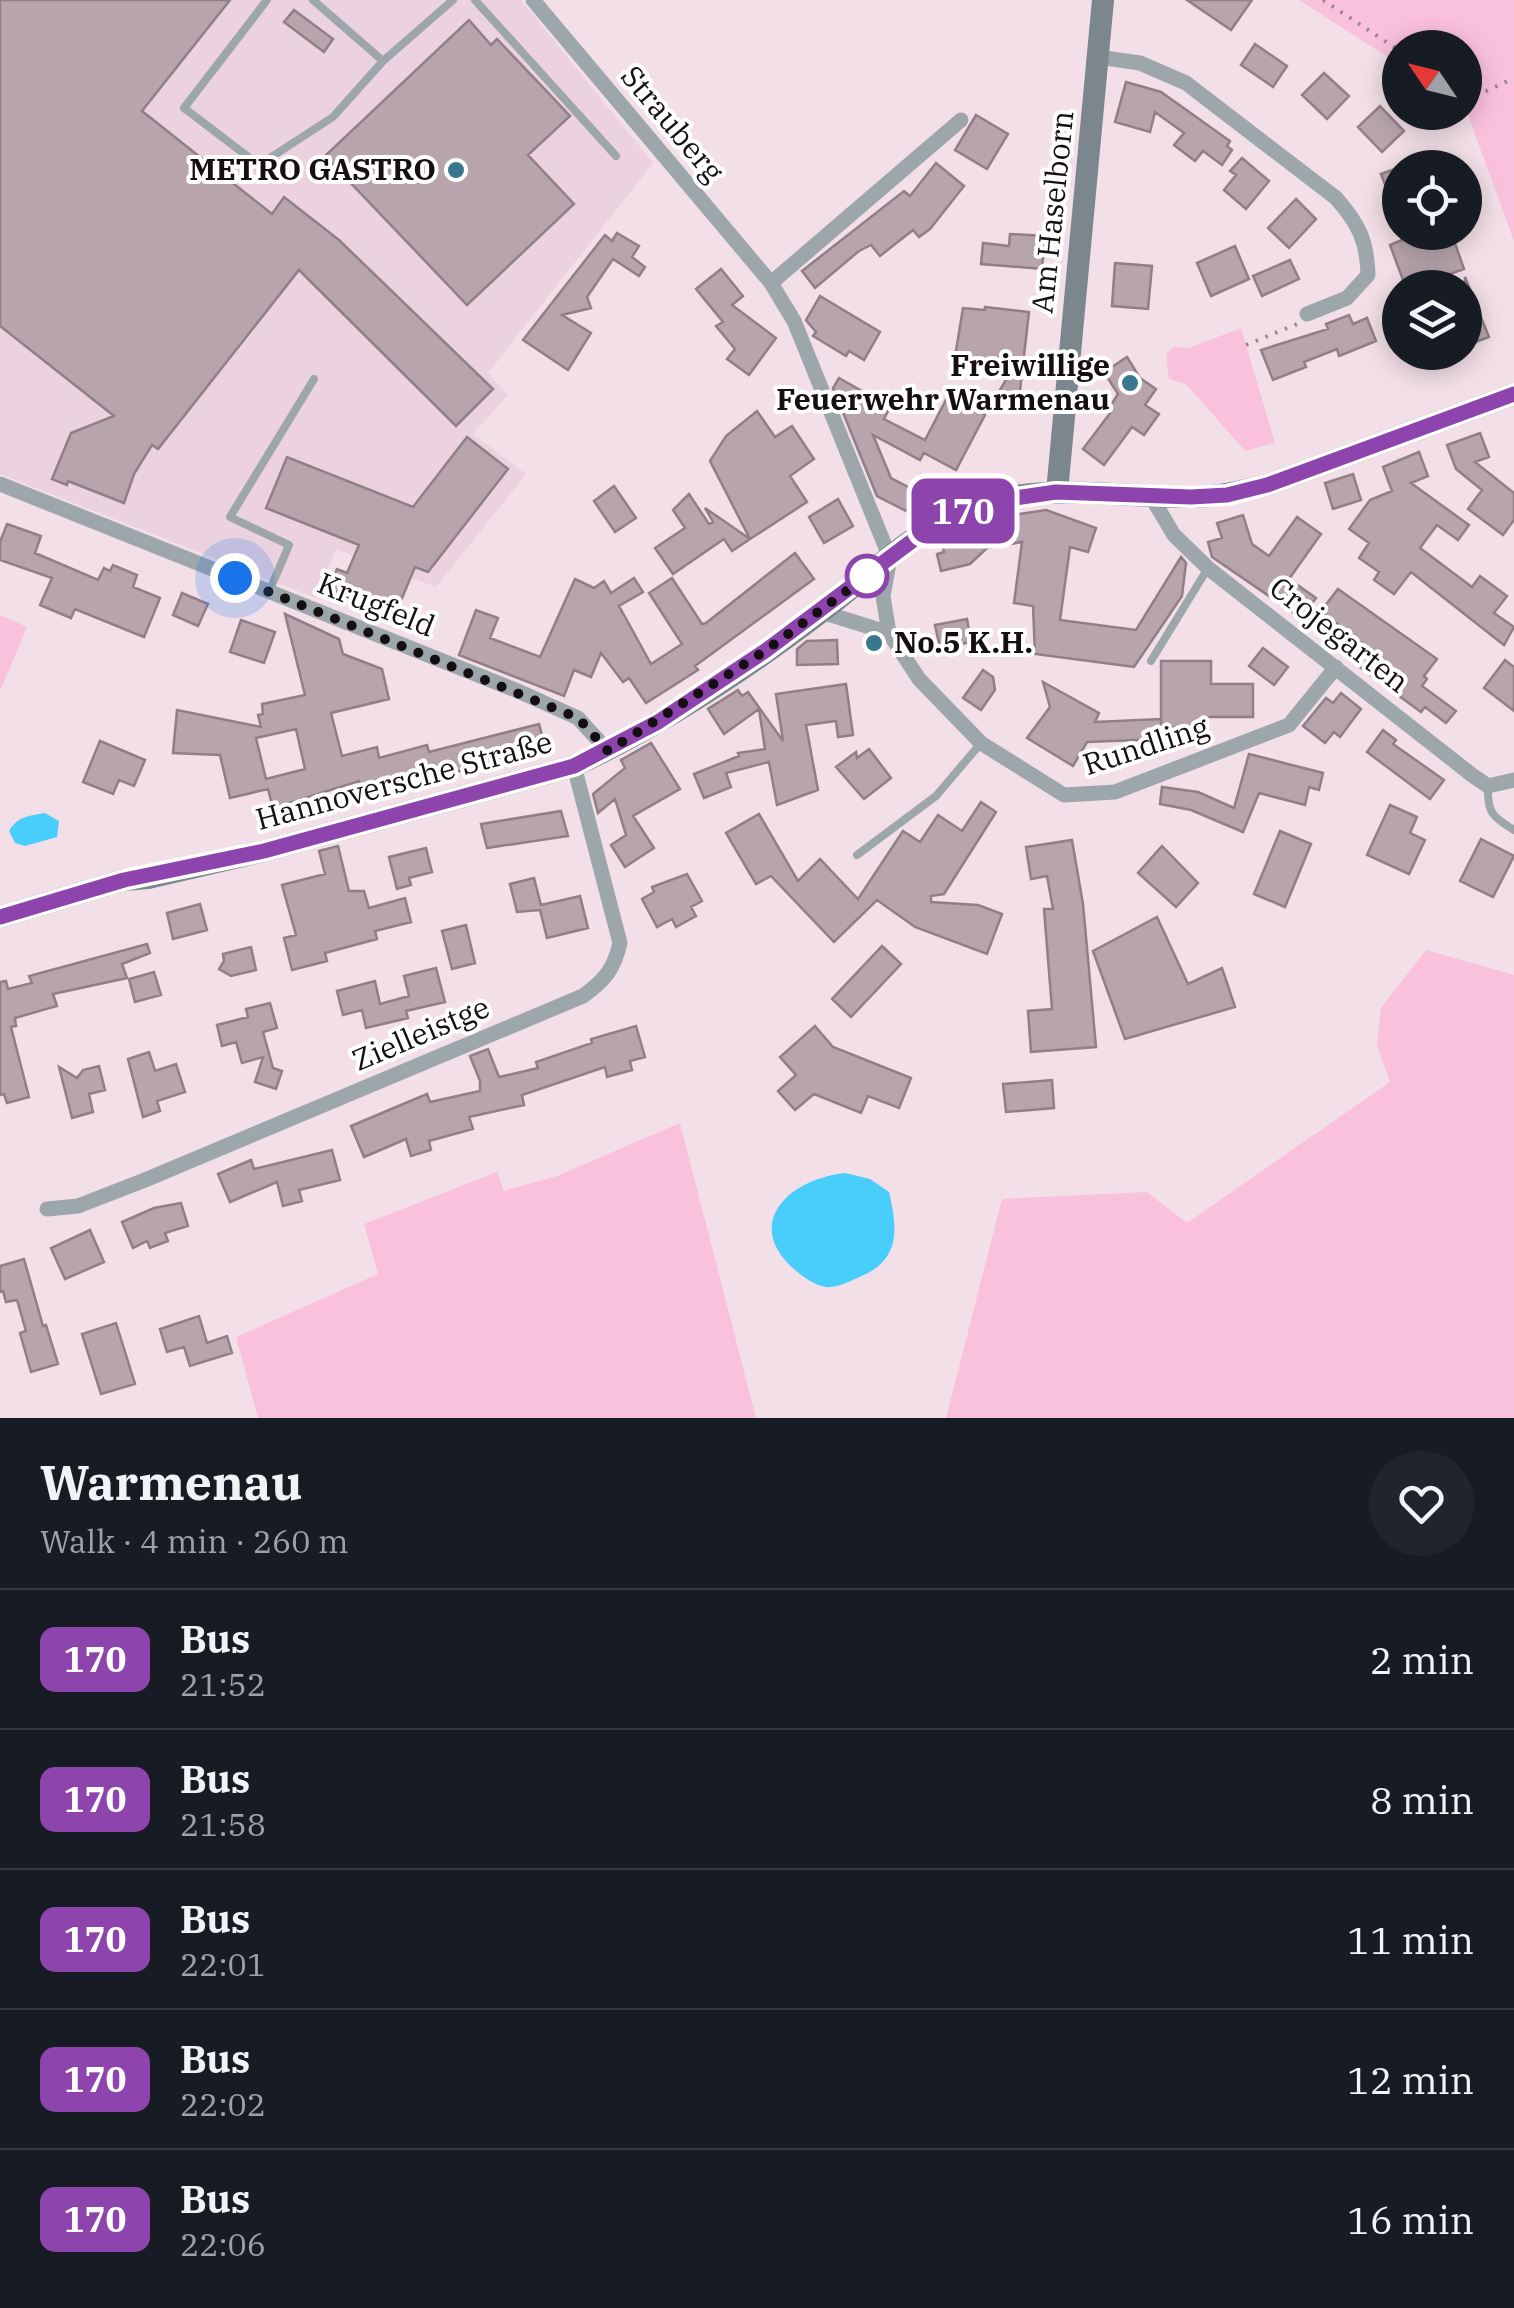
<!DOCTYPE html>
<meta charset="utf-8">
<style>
:root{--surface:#171b24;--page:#20242c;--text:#f1f3f6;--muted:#9ea1a6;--line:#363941}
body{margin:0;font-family:"IBM Plex Serif",serif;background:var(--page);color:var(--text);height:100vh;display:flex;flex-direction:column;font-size:38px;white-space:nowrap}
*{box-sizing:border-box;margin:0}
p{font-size:32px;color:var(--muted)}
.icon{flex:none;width:55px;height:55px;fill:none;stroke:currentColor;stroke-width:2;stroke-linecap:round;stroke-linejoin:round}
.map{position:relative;height:1418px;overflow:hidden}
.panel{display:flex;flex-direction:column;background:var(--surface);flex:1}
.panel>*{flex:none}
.badge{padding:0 20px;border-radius:15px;font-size:35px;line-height:65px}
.needle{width:65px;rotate:305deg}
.tools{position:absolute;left:1382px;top:30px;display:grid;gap:20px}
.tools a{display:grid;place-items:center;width:100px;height:100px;border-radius:50%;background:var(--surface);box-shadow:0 5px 25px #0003;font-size:50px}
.you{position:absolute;width:50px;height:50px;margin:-25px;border:8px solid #fff;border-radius:50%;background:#1a73e8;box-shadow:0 0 0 15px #1a73e833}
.map>.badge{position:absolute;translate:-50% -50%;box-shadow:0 0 0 5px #fff}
.round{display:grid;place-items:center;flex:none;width:105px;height:105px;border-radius:52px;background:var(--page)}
.headline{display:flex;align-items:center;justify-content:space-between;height:170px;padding:0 40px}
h1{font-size:48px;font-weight:800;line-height:75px}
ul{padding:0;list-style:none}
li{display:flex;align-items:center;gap:30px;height:140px;padding:0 40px;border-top:2px solid var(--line)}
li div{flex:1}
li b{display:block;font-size:38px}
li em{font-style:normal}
li .badge{min-width:110px;font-weight:700;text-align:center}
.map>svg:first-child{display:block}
.built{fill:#ecd1de}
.green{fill:#fac1dd}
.water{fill:#49cdfb}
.building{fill:#b7a4ad;stroke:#917f88;stroke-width:2.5;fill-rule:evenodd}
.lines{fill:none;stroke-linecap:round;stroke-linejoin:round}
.path{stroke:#96888f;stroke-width:4;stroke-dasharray:2.5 8;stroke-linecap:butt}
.lane{stroke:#9da6aa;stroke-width:8}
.street{stroke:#9da6aa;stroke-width:15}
.secondary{stroke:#7b878d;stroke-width:22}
.line-casing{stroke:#fff;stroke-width:22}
.line{stroke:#8e44ad;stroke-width:15}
.walk{stroke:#150f12;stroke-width:10;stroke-dasharray:0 18}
.poi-dot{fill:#3a768d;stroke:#fff;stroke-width:4}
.stop-dot{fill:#fff;stroke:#8e44ad;stroke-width:5}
.labels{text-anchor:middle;stroke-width:8;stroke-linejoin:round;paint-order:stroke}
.street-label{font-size:30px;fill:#150f12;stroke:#fff}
.poi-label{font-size:30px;font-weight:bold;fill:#150f12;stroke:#fff;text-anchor:end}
</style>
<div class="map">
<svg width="1514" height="1418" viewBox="0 0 1514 1418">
<rect width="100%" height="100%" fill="#f2dfe8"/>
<path class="built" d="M0,0H521L653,163L488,373L508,395L473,434L526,474L436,587L336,549L316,598L0,474Z"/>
<path class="green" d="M1299,0H1514V241L1465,107V48H1400V65Z
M1241,328L1275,443L1245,451L1186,384L1169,379L1166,354L1174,347L1189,348Z
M0,615L27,627L0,691Z
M1426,950L1514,975V1418H946L1002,1199L1147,1192L1187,1223L1390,1082L1377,1046L1381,1008Z
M680,1123L756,1418H258L236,1337L378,1274L364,1224L497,1172L504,1191L557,1176Z"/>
<path class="water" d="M45,813L59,821L57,837L25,846L15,843L9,831C18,816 29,816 45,813Z
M845,1173L870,1179L889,1192C896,1223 902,1255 868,1273C857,1278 844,1285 832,1287C821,1288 813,1283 804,1277C739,1231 782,1180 845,1173Z"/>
<path class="building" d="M0,0H230L142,111L272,214L284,197L339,240L493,389L456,426L299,270L158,449L152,445L134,474L124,503L68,481L67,485L52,479L71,433L114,416L0,326Z
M1187,0H1252L1231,30Z
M294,10L333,39L324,52L284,22Z
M469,20L491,45L497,39L570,116L528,155L574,204L467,305L325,156Z
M1255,44L1287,66L1273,87L1241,65Z
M1324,73L1349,96L1327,119L1302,95Z
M1126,82L1161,92L1230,141L1227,146L1232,150L1222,165L1203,151L1195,161L1174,145L1184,133L1155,112L1150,132L1115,122Z
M1380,106L1404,131L1382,152L1358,127Z
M976,115L1008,134L987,169L955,150Z
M1242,158L1269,181L1246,209L1224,190L1236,175L1230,171Z
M936,163L964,186L930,229L919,237L913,230L880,256L871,245L859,251L815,288L802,271L904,191L910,196Z
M1400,167V221H1399L1381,174Z
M1296,199L1316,219L1289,248L1268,228Z
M1421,232H1451L1464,269L1422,284L1423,288H1406L1390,245Z
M617,233L639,246L632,257L645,267L639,276L613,259L587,297L591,308L562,315L591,333L568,370L523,340L605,235L612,241Z
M1010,234L1045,236L1042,269L981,264L983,243L1009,246Z
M1235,246L1249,279L1211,296L1197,263Z
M1290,260L1299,279L1262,296L1253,276Z
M1115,263L1152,266L1148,309L1112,306Z
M721,269L743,296L732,305L776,338L749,375L727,359L735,349L716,326L723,322L696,289Z
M1465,277L1489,337L1465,346Z
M820,296L880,332L864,360L849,351L846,356L813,336L816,332L806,320Z
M985,307L1029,312L1018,408L997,395L1010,373L954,363L963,308L985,310Z
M1349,315L1353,324L1367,318L1376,341L1339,356L1337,349L1304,362L1306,367L1273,380L1261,350L1328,329L1326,324Z
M1127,357L1140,378L1156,389L1145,405L1159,414L1144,435L1132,427L1104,465L1083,449L1111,412L1108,410L1118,394L1104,372Z
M839,378L890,407L884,419L925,440L948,396L985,415L956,470L924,453L920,460L873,435L891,478L916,491L906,511L877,496L833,388Z
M757,411L775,437L792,426L814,459L790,476L807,502L750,539L710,461L726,436Z
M1480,433L1489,457L1475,462L1514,493V520L1503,535L1468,509L1482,490L1456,469L1447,445Z
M467,437L508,469L428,572L415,567L394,617L329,589L337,569L347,573L359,545L266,508L287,457L413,507Z
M1419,452L1428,476L1411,483L1469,525L1458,540L1437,525L1420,548L1472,587L1480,576L1507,596L1494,613L1514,627L1504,645L1411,572L1394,594L1374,580L1379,572L1359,558L1369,543L1349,529L1370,500L1392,491L1383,467Z
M1353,474L1361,500L1333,509L1325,483Z
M614,486L636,518L615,532L594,501Z
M689,494L709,524L713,522L705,508L750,539L732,551L724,539L673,574L655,548L685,528L673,510Z
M838,499L853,526L824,543L809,517Z
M1046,510L1096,528L1088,552L1070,547L1060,620L1136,630L1181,557L1186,563L1182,596L1134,667L1035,654L1033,606L1014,603L1022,542L987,548L970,564L941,571L937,554L944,552L941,539L949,535L970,529L969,525L986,519Z
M1243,515L1252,544L1269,556L1297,517L1321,534L1289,579L1316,598L1301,618L1212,557L1208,542L1222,538L1217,523Z
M7,524L41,536L35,553L98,580L104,568L110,571L113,565L137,575L133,587L160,598L144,637L75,609L71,618L40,605L52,578L0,560V542Z
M795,553L814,579L695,666L698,670L646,703L629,678L623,682L601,653L591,677L574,670L564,696L459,655L476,610L498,618L490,638L540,657L575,579L594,588L604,581L611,593L634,578L643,592L619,606L651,664L682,644L649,593L672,578L702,624L706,623Z
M1338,589L1437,659L1424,676L1427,679L1422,686L1456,711L1446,723L1425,707L1421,712L1361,668L1373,652L1321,611Z
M182,593L208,604L198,626L173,615Z
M285,614L339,639L343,654L382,669L389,699L331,713L342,756L377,747L379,758L427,745L429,752L539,724L546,750L448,774L447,770L376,789L377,794L363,798L359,781L273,808L268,789L230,798L220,755L173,753L177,710L261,727L258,715L263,714L262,704L305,695ZM296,729L305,769L266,779L256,738Z
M967,619L971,642L940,648L935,625Z
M241,620L275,632L264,663L230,652Z
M837,640L838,664L797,665V649L807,641Z
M1263,648L1288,667L1274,685L1249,666Z
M1505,660L1514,667V711L1484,688Z
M1161,661H1211V684H1253V717H1203V727H1161Z
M983,670L993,677L995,690L981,710L963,698Z
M1043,682L1099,713L1095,722L1161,719L1162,739L1087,742L1073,766L1027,738L1050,707Z
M846,684L853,735L838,737L836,721L806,725L818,790L777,805L769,762L726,773L731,787L704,798L694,774L739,756L738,753L765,749L759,709L724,734L708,709L738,690L742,696L748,692L783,741L776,694Z
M1341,693L1361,709L1340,737L1334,732L1325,743L1303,726L1326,698L1333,703Z
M1383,730L1396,740L1393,744L1444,780L1430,799L1367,752Z
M100,741L145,760L134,786L119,780L113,794L83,782Z
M651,743L680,789L633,816L654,848L625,867L611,845L626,835L615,799L598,813L593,794L625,768L621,760Z
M869,749L891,778L864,799L836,767L856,752L857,758Z
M1249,754L1323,773L1319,790L1309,787L1305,805L1259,793L1243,832L1191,810L1160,804L1162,787L1198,792L1234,808Z
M981,802L996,812L944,894L931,896V902L978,905L1002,914L987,954L915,927L877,900L834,942L771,876L756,884L726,833L759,814L798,881L820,859L858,899L903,831L920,842L938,815L962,831Z
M1390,805L1417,817L1410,833L1425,840L1409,874L1367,855Z
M561,811L568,836L487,848L481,824Z
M1280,831L1311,844L1285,907L1254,894Z
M1481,839L1514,856L1493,897L1460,881Z
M1072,840L1083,904L1096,1047L1031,1052L1028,1011L1052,1009L1044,909H1053L1047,876L1031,879L1026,847Z
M338,846L349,891H364L369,908L405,898L411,922L375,931L377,939L325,953L327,961L292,970L284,938L296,935L282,885L325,874L319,851Z
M1162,846L1198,883L1176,907L1138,873Z
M426,848L432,872L409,878L411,885L397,889L389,857Z
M687,874L702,901L691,907L696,916L676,927L672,919L657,927L642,899L654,892L652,887Z
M534,878L541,905L580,896L588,928L547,938L540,910L517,912L510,884Z
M200,904L207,930L173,939L167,913Z
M1157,917L1188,984L1222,968L1235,1007L1125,1039L1093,951Z
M466,925L475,963L452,969L442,931Z
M147,944L150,953L122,964L127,978L53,994L57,1006L15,1018L16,1026L11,1027L29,1097L7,1103L4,1094L0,1095V982L6,981L8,989L32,983L29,976Z
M882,946L901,964L851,1017L832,999Z
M251,947L256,970L231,976L219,969L224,961L223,954Z
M436,968L445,1002L406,1011L408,1018L366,1028L362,1010L343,1015L337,991L375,981L380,1004L409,996L404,976Z
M154,972L161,995L135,1002L129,979Z
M270,1003L277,1028L263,1032L273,1068L282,1071L276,1089L255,1082L263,1057L242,1063L236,1042L222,1046L217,1025L248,1017L246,1009Z
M636,1026L645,1057L630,1061L632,1070L607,1077L605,1067L522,1095L524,1105L469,1117L473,1129L429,1141L431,1150L411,1156L406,1139L364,1157L351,1126L427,1094L430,1102L480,1091V1081L470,1056L488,1049L499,1077L538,1068L536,1062L592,1043L591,1039Z
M815,1026L833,1047L911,1078L899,1108L868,1096L861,1113L814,1094L795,1110L778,1091L796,1075L780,1057Z
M149,1052L155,1071L176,1064L185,1092L157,1101L160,1111L143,1117L128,1059Z
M99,1066L105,1090L89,1094L93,1112L72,1118L59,1067L77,1078L83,1070Z
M1052,1080L1054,1108L1006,1112L1003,1084Z
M332,1150L340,1180L299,1190L302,1201L283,1206L277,1182L230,1202L218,1174L251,1160L254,1169Z
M181,1203L188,1226L165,1233L168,1241L150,1248L147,1241L133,1248L122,1222L154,1208Z
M90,1230L104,1262L65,1279L51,1248Z
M24,1259L43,1326L46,1325L58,1364L31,1372L20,1333L26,1331L17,1300L6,1302L3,1291L0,1292V1266Z
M199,1316L207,1343L227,1336L232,1353L190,1366L184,1347L167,1352L160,1329Z
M116,1323L135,1384L101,1394L82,1334Z"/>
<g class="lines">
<path class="path" d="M1323,0L1400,51
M1465,92L1482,93L1514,78
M1246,345L1297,324"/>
<path class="lane" d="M267,0L184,108L259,165L333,117L383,61
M313,0L383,61L453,0
M475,0L616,156
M269,592L289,545L230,517L314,379
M1151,661L1208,568
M1488,786C1487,812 1492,817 1514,830
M857,855L936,796L981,743"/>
<path class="street" d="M533,0L771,283L794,321L890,558L883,596L889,633L919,679L981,743L1064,795L1115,792L1289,725L1336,667
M1098,57L1140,63L1186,83L1336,198C1359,224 1367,241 1368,275L1347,298L1307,314
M771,283L961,120
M0,484L518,691L578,718L608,751
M1150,495L1174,535L1208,568L1472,775L1488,786L1514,780
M822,612L889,633
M47,1209L78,1206L145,1180L583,996C605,980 614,969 620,943L574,766"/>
<path class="secondary" d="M1057,492L1103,0
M0,917L124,880L148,878L264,851L574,766C662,725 748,668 825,609C868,576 909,535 960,512C1034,479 1114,498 1192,497C1218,497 1242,491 1267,485L1514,394"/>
</g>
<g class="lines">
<g class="line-casing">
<path id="line" d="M0,917L124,880L264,851L574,766L658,722L765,651L916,538L960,512L988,502L1056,492L1191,497L1227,495L1267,485L1514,394"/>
</g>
<use href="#line" class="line"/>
<path class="walk" d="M235,578L578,718L608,751L765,651L867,576"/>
</g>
<g class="poi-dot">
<circle cx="456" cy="170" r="10"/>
<circle cx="1130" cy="383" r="10"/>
<circle cx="874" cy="643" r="10"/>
</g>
<circle class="stop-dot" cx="867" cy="576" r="20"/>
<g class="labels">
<g class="street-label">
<text transform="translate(672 124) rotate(50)" y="10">Strauberg</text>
<text transform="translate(1053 212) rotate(-84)" y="10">Am Haselborn</text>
<text transform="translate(376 605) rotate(22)" y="10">Krugfeld</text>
<text transform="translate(1339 635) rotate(38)" y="10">Crojegarten</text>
<text transform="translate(1146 746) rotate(-18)" y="10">Rundling</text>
<text transform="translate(404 781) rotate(-15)" y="10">Hannoversche Straße</text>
<text transform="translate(421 1034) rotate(-23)" y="10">Zielleistge</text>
</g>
<g class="poi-label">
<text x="436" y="180">METRO GASTRO</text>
<text x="1110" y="376">Freiwillige<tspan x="1110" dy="34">Feuerwehr Warmenau</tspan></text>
<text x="894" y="653" text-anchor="start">No.5 K.H.</text>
</g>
</g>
</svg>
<div class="tools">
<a><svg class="needle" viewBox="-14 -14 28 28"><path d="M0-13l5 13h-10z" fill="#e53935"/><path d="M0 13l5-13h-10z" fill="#9ea1a6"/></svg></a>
<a><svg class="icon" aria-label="locate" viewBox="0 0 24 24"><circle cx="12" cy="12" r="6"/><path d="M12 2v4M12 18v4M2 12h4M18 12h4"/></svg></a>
<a><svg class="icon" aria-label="layers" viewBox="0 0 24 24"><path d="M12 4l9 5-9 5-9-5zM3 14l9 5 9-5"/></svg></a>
</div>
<div class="you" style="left:235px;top:578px"></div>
<b class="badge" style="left:963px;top:511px;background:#8e44ad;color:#fff">170</b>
</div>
<section class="panel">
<div class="headline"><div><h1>Warmenau</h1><p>Walk · 4 min · 260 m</p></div><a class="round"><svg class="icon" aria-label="heart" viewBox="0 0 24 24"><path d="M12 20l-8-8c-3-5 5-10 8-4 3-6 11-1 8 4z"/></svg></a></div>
<ul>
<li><span class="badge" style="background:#8e44ad;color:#fff">170</span><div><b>Bus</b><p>21:52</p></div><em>2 min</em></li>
<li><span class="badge" style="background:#8e44ad;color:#fff">170</span><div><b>Bus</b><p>21:58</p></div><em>8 min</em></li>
<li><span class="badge" style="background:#8e44ad;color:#fff">170</span><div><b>Bus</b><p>22:01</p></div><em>11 min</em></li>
<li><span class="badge" style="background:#8e44ad;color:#fff">170</span><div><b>Bus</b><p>22:02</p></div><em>12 min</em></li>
<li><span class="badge" style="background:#8e44ad;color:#fff">170</span><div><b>Bus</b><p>22:06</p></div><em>16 min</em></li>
</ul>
</section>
